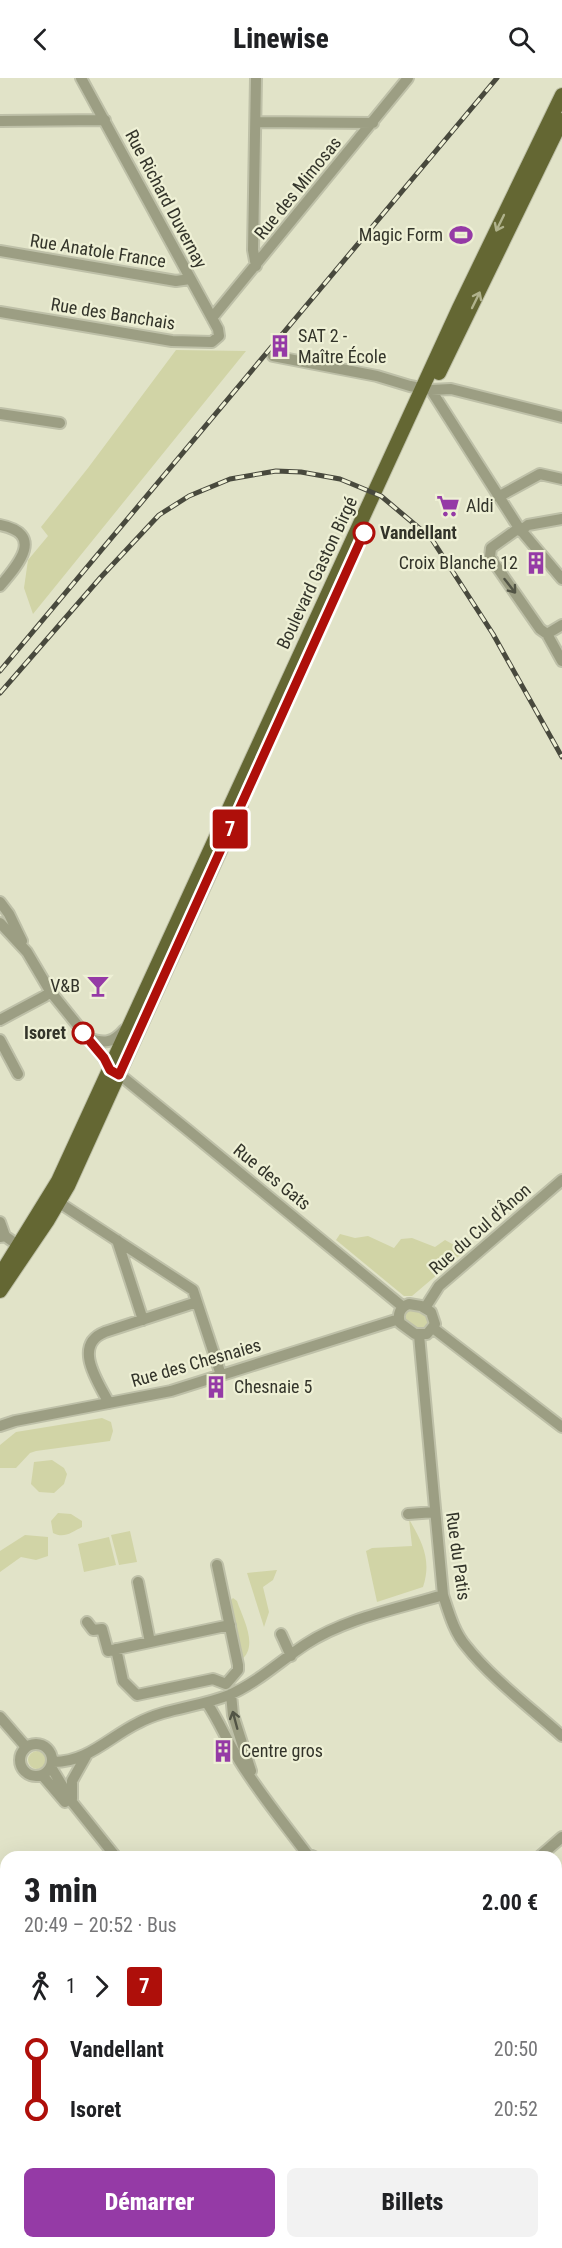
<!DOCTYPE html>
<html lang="fr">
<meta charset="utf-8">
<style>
:root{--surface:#fff;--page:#f2f2f2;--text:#202124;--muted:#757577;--accent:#953aa6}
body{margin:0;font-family:"Roboto Condensed",sans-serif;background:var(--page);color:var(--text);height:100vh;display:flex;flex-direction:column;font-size:22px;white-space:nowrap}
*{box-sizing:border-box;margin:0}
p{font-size:20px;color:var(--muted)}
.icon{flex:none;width:33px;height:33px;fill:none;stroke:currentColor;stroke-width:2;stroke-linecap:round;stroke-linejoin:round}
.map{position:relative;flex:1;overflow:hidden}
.drawer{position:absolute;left:0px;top:1773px;width:562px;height:398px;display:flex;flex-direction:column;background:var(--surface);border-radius:18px 18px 0 0;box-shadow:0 6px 24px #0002}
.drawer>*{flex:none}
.badge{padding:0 12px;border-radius:4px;font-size:21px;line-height:39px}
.map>.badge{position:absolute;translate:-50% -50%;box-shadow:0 0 0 3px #fff}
.legs{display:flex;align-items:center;gap:9px;height:66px;padding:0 24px;font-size:20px}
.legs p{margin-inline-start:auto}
.overview{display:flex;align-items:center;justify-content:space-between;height:102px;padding:0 24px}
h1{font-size:33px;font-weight:800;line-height:45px}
.primary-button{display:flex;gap:12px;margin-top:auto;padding:12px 24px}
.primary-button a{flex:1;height:69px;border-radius:9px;background:var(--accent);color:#fff;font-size:24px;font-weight:800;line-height:69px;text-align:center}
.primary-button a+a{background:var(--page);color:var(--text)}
ul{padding:0 24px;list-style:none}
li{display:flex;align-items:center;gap:21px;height:60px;font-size:22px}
li i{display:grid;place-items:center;width:9px;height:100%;margin:0 8px;background:currentColor}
li i::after{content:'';width:15px;height:15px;margin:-8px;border:4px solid;border-radius:50%;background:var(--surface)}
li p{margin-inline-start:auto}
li:first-child i{background:linear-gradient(#0000 50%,currentColor 0)}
li:last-child i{background:linear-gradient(currentColor 50%,#0000 0)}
header{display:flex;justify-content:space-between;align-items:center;height:78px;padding:0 24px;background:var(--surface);font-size:27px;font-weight:800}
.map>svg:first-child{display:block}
.green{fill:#d1d4a6}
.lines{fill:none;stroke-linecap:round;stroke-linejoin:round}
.minor-casing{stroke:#bec0a8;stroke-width:14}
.major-casing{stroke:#bec0a8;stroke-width:16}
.highway-casing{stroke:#bec0a8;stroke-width:20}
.minor{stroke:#9c9e83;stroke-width:10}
.major{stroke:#646733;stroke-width:14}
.highway{stroke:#51530e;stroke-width:16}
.rail-casing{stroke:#48493d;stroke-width:5}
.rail{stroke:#eef0d5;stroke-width:3;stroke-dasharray:9;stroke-linecap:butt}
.oneway{stroke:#b0b28c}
.oneway2{stroke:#525445}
.line-1-casing{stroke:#fff;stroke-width:14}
.line-1{stroke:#ae0f0a;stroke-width:9}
.stop-1-dot{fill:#fff;stroke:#ae0f0a;stroke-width:3}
.labels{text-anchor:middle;stroke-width:4.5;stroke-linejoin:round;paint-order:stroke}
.street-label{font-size:18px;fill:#33342a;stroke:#eef0d5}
.poi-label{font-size:18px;fill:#33342a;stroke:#eef0d5;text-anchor:start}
.stop-label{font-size:18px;font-weight:bold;fill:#33342a;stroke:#eef0d5;text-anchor:start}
</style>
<header><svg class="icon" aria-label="back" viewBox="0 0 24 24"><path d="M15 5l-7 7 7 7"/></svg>Linewise<svg class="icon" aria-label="search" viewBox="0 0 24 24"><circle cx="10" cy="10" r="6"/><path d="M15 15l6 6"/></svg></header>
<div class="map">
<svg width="562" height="2170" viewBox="0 0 562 2170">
<rect width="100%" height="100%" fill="#e1e3c8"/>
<path class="green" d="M176,272L246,273L33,536L24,510L28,482L48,458L41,449L88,390Z
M340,1156L355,1160L368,1158L394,1170L401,1161L412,1160L435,1169L445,1162L465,1173L412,1218H404L336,1162Z
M412,1231C420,1234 427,1235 429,1244L425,1250H417L406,1243V1235Z
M102,1340L111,1344L113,1353L110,1363L36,1373L30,1375L16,1390H0V1367L16,1354Z
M52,1382L64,1390L67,1396L64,1406L54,1415L39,1414L31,1406L34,1384Z
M58,1435L71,1436L82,1443V1449C72,1454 64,1461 53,1455L51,1443Z
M409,1441C422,1464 432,1482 423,1509L377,1524L366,1473L372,1470L412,1468Z
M130,1453L137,1484L119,1487L111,1457Z
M25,1457L48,1459V1478L36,1482L21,1479L0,1494V1473Z
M109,1459L116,1487L84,1494L78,1466Z
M277,1492L273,1502L263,1509L269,1534L264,1549L247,1495Z
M233,1520L237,1523C243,1541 259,1568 241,1582L229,1524Z
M28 1682a9 9 0 1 1 18 0a9 9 0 1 1-18 0Z
M556,1954H562V2040L557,2038Z"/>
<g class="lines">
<g class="minor-casing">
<path id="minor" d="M0,43L105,42
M256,44L373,45
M0,173L176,203L190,201
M256,188L253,172L256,0
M0,234L172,263L212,264L219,258L218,251L81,0
M212,240L408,0
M273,278L377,298L410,308L431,312L451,311L562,339
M431,312L519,450L562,501
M0,336L60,345
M498,419L540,396L562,401
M0,447C46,456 17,488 0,508
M519,450L491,470L490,479L540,551L547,556L562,583
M520,453L528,447L562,441
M547,556L562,547
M0,824L9,836L22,863
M0,845L27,874L50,913L104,980L110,992L125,1001L189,1053L403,1229
M0,942L45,918L50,913
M88,960C104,966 113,965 124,952
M0,962L18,996
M52,1120L193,1212L221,1297
M0,1144L5,1158
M0,1159L5,1158L19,1168
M117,1162L143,1242
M409,1226L421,1228L431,1234L435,1246L427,1256H415L400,1245C397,1236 400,1229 409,1226Z
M425,1230L439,1208L562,1102
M433,1250L562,1349
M419,1257L443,1517C449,1535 454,1554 466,1568C490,1599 532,1631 562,1658
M109,1325C98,1304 72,1267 105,1254L197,1224
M0,1348L15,1343L171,1313L399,1241
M408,1436L435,1434
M138,1504L150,1564
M87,1544L93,1552L102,1551L108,1573L230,1547
M281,1556L291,1578
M116,1571L123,1603L137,1617L213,1601L226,1606L238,1592V1587L217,1487
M231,1616L233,1637L251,1693
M207,1625C219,1643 227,1663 239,1682C259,1715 284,1745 307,1776L314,1779
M0,1639L26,1669
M20 1682a16 16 0 1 1 32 0a16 16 0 1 1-32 0Z
M52,1684C87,1685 109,1659 138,1645C166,1630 200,1629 229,1617C257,1605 280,1583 306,1566C346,1540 397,1531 443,1517
M51,1689L72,1724L116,1779
M42,1697L65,1724
M72,1721V1703L86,1678
M539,1779L562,1759
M556,2090L562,2092
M556,2123L562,2107
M79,2170L85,2164
M421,2170L428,2164
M525,2170L533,2164"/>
</g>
<g class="major-casing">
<path id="major" d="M439,295L562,42
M0,1197L58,1103L459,230L562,17
M0,1213L48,1142L68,1108L241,727
M0,1961L6,1959
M0,2016L6,2015"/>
</g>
<g class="highway-casing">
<path id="highway" d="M556,1915H562
M556,1941H562
M0,1981L6,1979
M0,1997L6,1995
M0,2049L6,2046"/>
</g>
<use href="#minor" class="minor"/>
<use href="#major" class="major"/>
<use href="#highway" class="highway"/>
<g class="rail-casing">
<path id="rail" d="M0,593L497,0
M0,615L101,499L159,437L189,418L230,401L276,393L301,394L340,401L381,418L431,460L493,556L562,679"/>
</g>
<use href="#rail" class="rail"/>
</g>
<defs><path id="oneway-shaft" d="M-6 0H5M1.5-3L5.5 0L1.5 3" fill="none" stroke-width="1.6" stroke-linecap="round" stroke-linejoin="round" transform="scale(1.5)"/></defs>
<g class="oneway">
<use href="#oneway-shaft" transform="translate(500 145) rotate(116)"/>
<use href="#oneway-shaft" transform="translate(476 222) rotate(-64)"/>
</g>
<g class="oneway2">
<use href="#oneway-shaft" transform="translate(510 508) rotate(52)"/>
<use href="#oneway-shaft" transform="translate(235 1642) rotate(-105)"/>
</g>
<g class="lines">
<g class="line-1-casing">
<path id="line-1" d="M83,955L104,980L110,992L119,997L364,455"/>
</g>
<use href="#line-1" class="line-1"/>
</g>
<defs>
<g id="stadium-bare" transform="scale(1.8)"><path d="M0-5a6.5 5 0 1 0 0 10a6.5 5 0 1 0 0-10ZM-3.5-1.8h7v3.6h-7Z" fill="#953aa6" stroke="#eef0d5" stroke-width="2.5" paint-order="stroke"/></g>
<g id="building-bare" transform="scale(1.8)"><path d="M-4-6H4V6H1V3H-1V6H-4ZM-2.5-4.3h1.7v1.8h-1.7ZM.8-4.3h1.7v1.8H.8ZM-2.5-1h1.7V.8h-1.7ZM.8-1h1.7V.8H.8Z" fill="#953aa6" stroke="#eef0d5" stroke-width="2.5" paint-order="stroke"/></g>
<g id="supermarket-bare" transform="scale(1.8)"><path d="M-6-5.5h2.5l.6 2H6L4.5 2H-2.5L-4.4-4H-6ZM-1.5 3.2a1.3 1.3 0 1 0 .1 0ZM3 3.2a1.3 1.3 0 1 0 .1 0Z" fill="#953aa6" stroke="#eef0d5" stroke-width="2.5" paint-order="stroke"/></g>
<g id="bar-bare" transform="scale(1.8)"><path d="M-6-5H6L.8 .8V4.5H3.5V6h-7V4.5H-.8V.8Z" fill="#953aa6" stroke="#eef0d5" stroke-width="2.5" paint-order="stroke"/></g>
</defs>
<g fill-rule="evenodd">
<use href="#stadium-bare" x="461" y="157"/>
<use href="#building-bare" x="280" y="268"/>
<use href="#supermarket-bare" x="448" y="428"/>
<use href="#building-bare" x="536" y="485"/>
<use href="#bar-bare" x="98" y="908"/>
<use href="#building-bare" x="216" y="1309"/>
<use href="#building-bare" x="223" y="1673"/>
</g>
<g class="stop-1-dot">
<circle cx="364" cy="455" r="10"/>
<circle cx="83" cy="955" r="10"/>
</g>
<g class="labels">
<g class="street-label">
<text transform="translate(298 110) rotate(-51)" y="6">Rue des Mimosas</text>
<text transform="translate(166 121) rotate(62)" y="6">Rue Richard Duvernay</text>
<text transform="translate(98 173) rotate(9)" y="6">Rue Anatole France</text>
<text transform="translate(113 236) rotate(9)" y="6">Rue des Banchais</text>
<text transform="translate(317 495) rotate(-65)" y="6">Boulevard Gaston Birgé</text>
<text transform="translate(272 1099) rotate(39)" y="6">Rue des Gats</text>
<text transform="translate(480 1151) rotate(-41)" y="6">Rue du Cul d'Ânon</text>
<text transform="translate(196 1285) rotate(-16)" y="6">Rue des Chesnaies</text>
<text transform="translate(458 1478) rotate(82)" y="6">Rue du Patis</text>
</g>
<g class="poi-label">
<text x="443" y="163" text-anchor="end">Magic Form</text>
<text x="298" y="264">SAT 2 -<tspan x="298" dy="21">Maître École</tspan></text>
<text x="466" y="434">Aldi</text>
<text x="518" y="491" text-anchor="end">Croix Blanche 12</text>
<text x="80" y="914" text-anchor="end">V&amp;B</text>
<text x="234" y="1315">Chesnaie 5</text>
<text x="241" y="1679">Centre gros</text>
</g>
<g class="stop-label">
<text x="380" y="461">Vandellant</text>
<text x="66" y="961" text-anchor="end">Isoret</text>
</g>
</g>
</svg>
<b class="badge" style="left:230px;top:751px;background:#ae0f0a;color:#fff">7</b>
<section class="drawer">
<div class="overview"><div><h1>3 min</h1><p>20:49 – 20:52 · Bus</p></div><b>2.00 €</b></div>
<div class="legs"><svg class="icon" aria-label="walk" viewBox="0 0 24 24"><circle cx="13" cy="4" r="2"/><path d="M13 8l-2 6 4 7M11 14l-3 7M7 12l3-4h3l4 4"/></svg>1<svg class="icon" aria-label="forward" viewBox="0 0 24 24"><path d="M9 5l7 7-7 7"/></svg><b class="badge" style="background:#ae0f0a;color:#fff">7</b></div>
<ul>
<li><i style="color:#ae0f0a"></i><b>Vandellant</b><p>20:50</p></li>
<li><i style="color:#ae0f0a"></i><b>Isoret</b><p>20:52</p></li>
</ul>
<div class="primary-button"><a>Démarrer</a><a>Billets</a></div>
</section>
</div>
